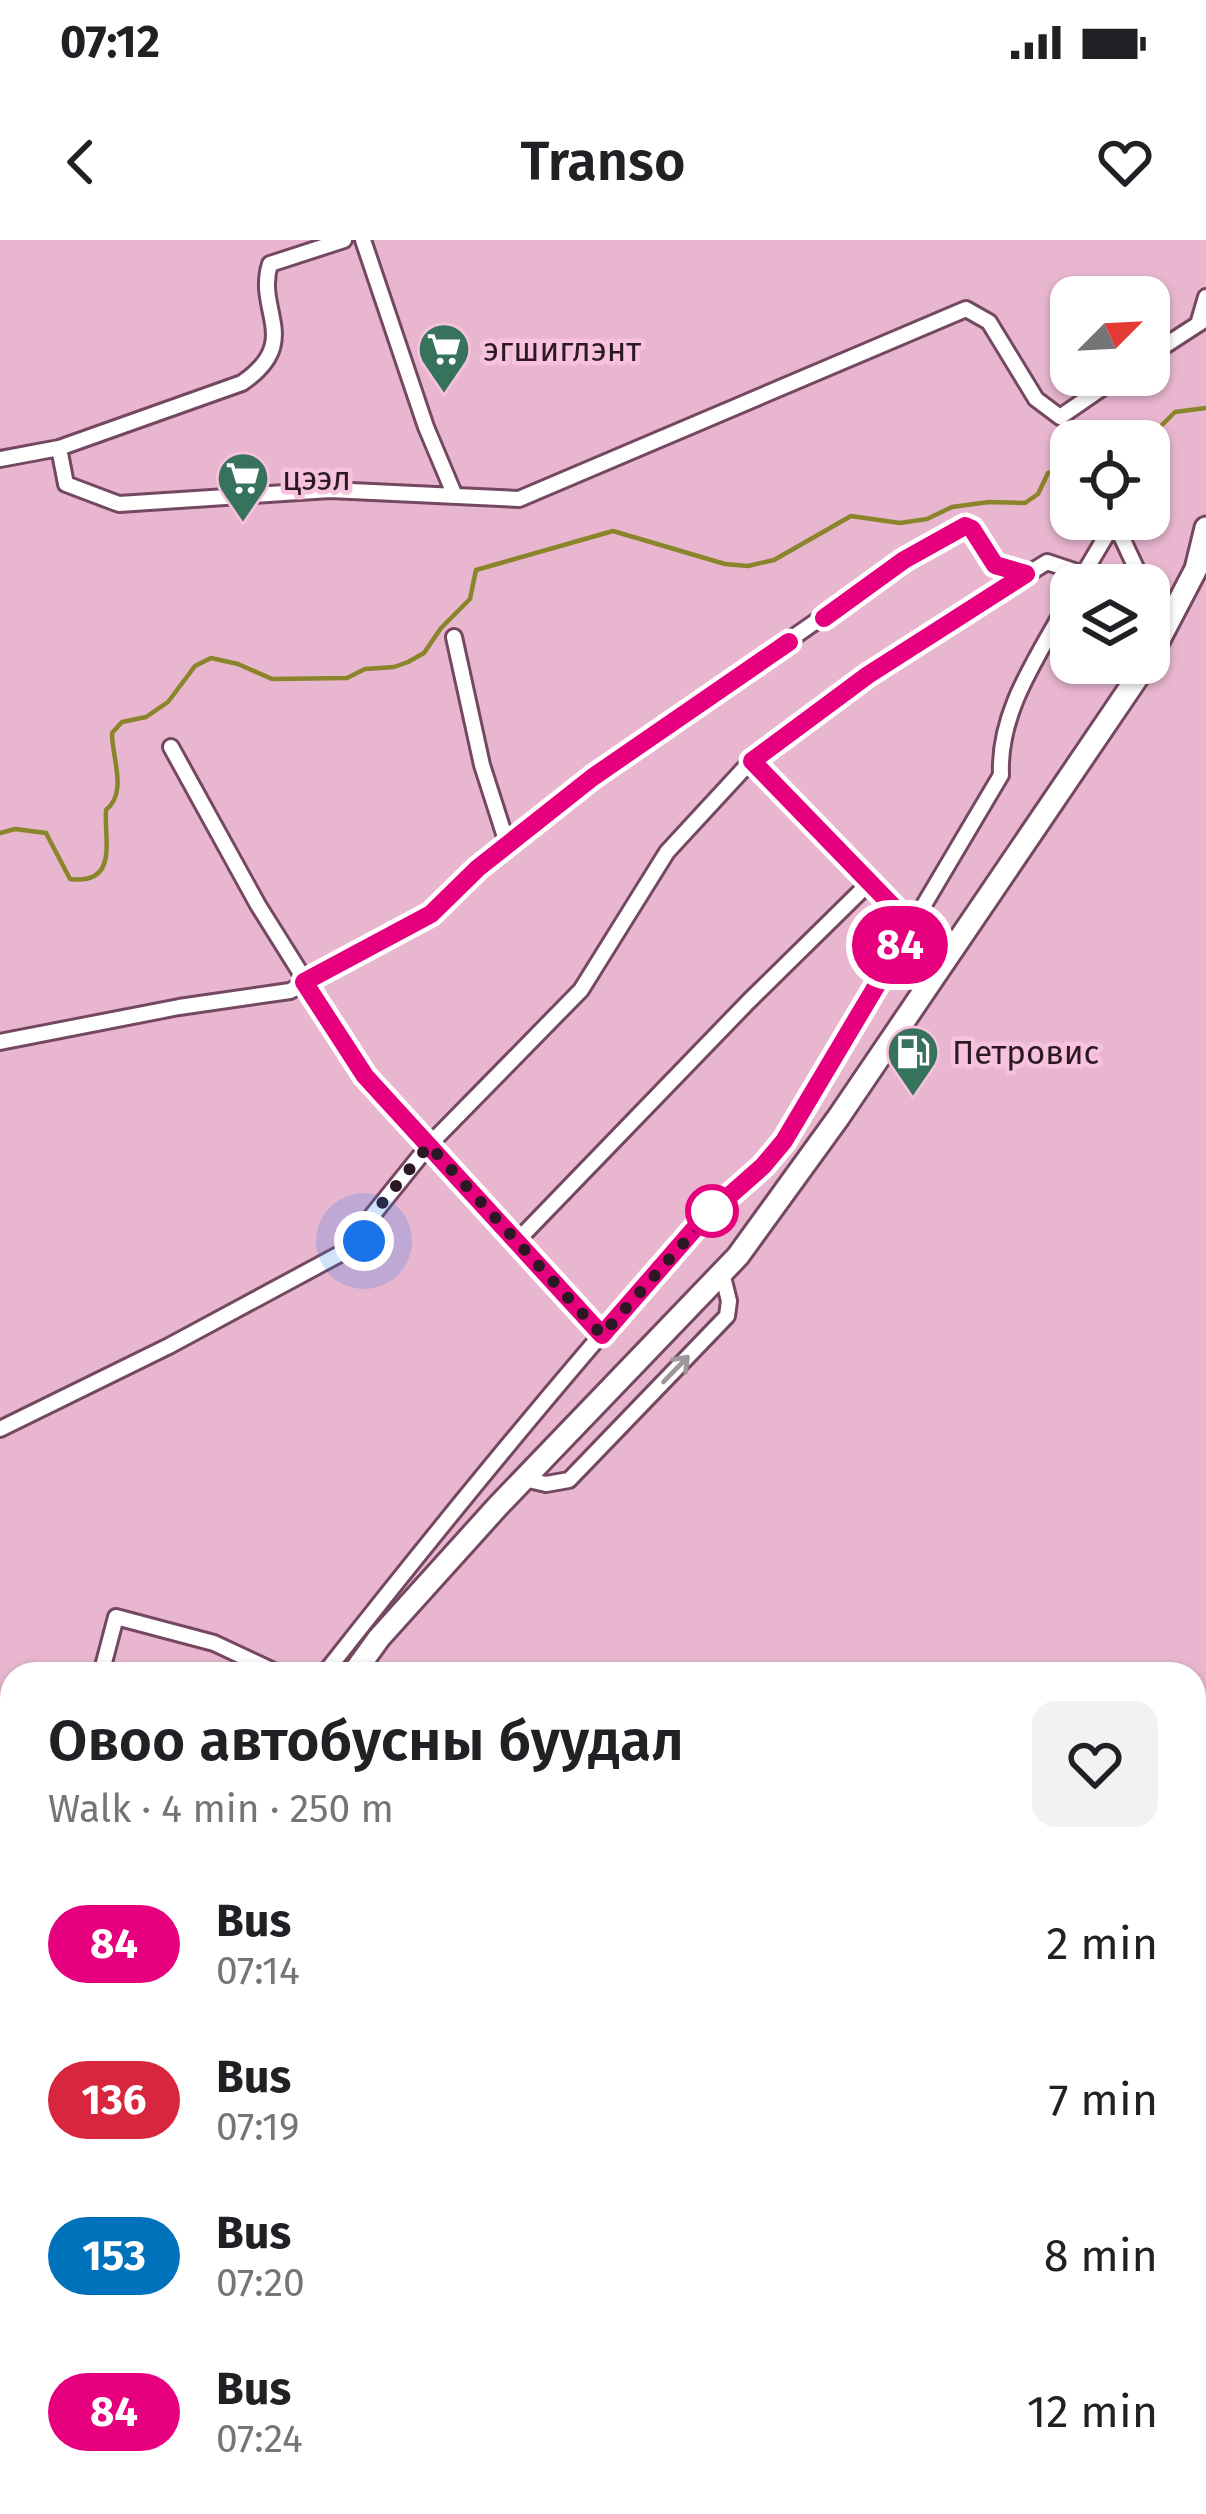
<!DOCTYPE html>
<meta charset="utf-8">
<style>
:root{--surface:#fff;--page:#f2f2f2;--text:#202124;--muted:#757577}
body{margin:0;font-family:"Fira Sans",sans-serif;background:var(--page);color:var(--text);height:100vh;display:flex;flex-direction:column;font-size:45px;white-space:nowrap}
*{box-sizing:border-box;margin:0}
p{font-size:39px;color:var(--muted)}
.icon{flex:none;width:66px;height:66px;fill:none;stroke:currentColor;stroke-width:2;stroke-linecap:round;stroke-linejoin:round}
.map{position:relative;flex:1;overflow:hidden}
.panel{position:absolute;left:0px;top:1422px;width:1206px;height:852px;display:flex;flex-direction:column;background:var(--surface);border-radius:36px 36px 0 0;box-shadow:0 3px 9px #0004}
.panel>*{flex:none}
.badge{padding:0 24px;border-radius:39px;font-size:42px;line-height:78px}
.needle{width:78px;rotate:66deg}
.fabs{position:absolute;left:1050px;top:36px;display:grid;gap:24px}
.fabs a{display:grid;place-items:center;width:120px;height:120px;border-radius:24px;background:var(--surface);box-shadow:0 3px 9px #0004;font-size:60px}
.you{position:absolute;width:60px;height:60px;margin:-30px;border:9px solid #fff;border-radius:50%;background:#1a73e8;box-shadow:0 0 0 18px #1a73e833}
.map>.badge{position:absolute;translate:-50% -50%;box-shadow:0 0 0 6px #fff}
.round{display:grid;place-items:center;flex:none;width:126px;height:126px;border-radius:24px;background:var(--page)}
.summary{display:flex;align-items:center;justify-content:space-between;height:204px;padding:0 48px}
h1{font-size:57px;font-weight:600;line-height:90px}
ul{padding:0;list-style:none}
li{display:flex;align-items:center;gap:36px;height:156px;padding:0 48px}
li div{flex:1}
li b{display:block;font-size:45px}
li em{font-style:normal}
li .badge{min-width:132px;font-weight:700;text-align:center}
.status{display:flex;justify-content:space-between;align-items:center;height:84px;padding:0 60px;background:var(--surface);direction:ltr}
.status svg{height:33px;fill:currentColor}
header{display:flex;justify-content:space-between;align-items:center;height:156px;padding:0 48px;background:var(--surface);font-size:54px;font-weight:600}
.map>svg:first-child{display:block}
.lines{fill:none;stroke-linecap:round;stroke-linejoin:round}
.stream{stroke:#8a852a;stroke-width:4.5}
.street-casing{stroke:#744860;stroke-width:20}
.secondary-casing{stroke:#744860;stroke-width:27}
.street{stroke:#fff;stroke-width:14}
.secondary{stroke:#fff;stroke-width:21}
.oneway{stroke:#a0979c}
.line-casing{stroke:#fff;stroke-width:27}
.line{stroke:#e6007e;stroke-width:18}
.walk{stroke:#2b1822;stroke-width:12;stroke-dasharray:0 21.6}
.stop-dot{fill:#fff;stroke:#e6007e;stroke-width:6}
.labels{text-anchor:middle;stroke-width:9;stroke-linejoin:round;paint-order:stroke}
.poi-label{font-size:33px;fill:#2b1822;stroke:#f7c2dd;text-anchor:start}
</style>
<div class="status"><b>07:12</b><svg viewBox="0 0 49 12"><path d="M0 12V9h3v3zM5 12V6h3v6zM10 12V3h3v9zM15 12V0h3v12zM26 1h20v11H26zM47 4h2v5h-2z"/></svg></div>
<header><svg class="icon" aria-label="back" viewBox="0 0 24 24"><path d="M15 5l-7 7 7 7"/></svg>Transo<svg class="icon" aria-label="heart" viewBox="0 0 24 24"><path d="M12 20l-8-8c-3-5 5-10 8-4 3-6 11-1 8 4z"/></svg></header>
<div class="map">
<svg width="1206" height="2274" viewBox="0 0 1206 2274">
<rect width="100%" height="100%" fill="#e9b6d0"/>
<g class="lines">
<path class="stream" d="M1106,201L1111,184L1141,198L1151,196L1175,172L1206,168
M0,593L15,589L46,593L70,639C119,645 104,600 106,570C128,552 112,519 112,493L122,482L146,477L168,462L195,426L211,418L238,424L272,439L347,438L365,429L394,427L408,422L424,413L441,388L470,359L476,330L613,291L725,324L748,326L774,320L851,276L900,283L927,279L952,267L989,262L1025,263L1038,254L1048,233L1071,230"/>
<g class="street-casing">
<path id="street" d="M363,0L426,187L455,256
M1199,81L1206,57
M1149,116L1206,79
M59,208L242,143C303,101 255,71 270,24L344,0
M0,219L59,208L66,244L119,264L330,250L519,259L966,69L989,82L1036,159L1060,177L1121,135
M1115,283L1144,345
M1077,345L1116,279
M1149,357L1164,390
M454,397L482,525L507,603
M171,507L258,665L365,836L602,1095
M751,521L912,686
M0,802L179,767L290,751L431,674L478,628L593,537L904,320L958,289H972L995,325L1026,334
M517,1001L748,762L868,644
M0,1189L169,1106L364,1001L371,977L429,905L581,750L667,612L751,521L897,415L1047,322L1083,334
M524,1239L546,1244L569,1240L727,1076L729,1061L722,1033
M101,1434L116,1377L214,1403L280,1434
M324,1434C445,1280 568,1129 699,983C725,954 758,931 784,901L1001,535C998,469 1041,413 1071,356
M0,2168L12,2220
M1194,2227L1206,2232
M22,2262L24,2274"/>
</g>
<g class="secondary-casing">
<path id="secondary" d="M1149,419L1196,329L1206,288
M353,1434L379,1398L498,1266L738,1016L838,878L1147,423
M132,2274L135,2262"/>
</g>
<use href="#street" class="street"/>
<use href="#secondary" class="secondary"/>
</g>
<defs><path id="oneway-shaft" d="M-6 0H5M1.5-3L5.5 0L1.5 3" fill="none" stroke-width="1.6" stroke-linecap="round" stroke-linejoin="round" transform="scale(3)"/></defs>
<use class="oneway" href="#oneway-shaft" transform="translate(676 1129) rotate(-46)"/>
<g class="lines">
<g class="line-casing">
<path id="line" d="M789,402L593,537L478,628L431,674L304,742L365,836L602,1095L703,979L763,926L784,901L912,686L752,521L868,435L1026,334L995,325L972,289L965,286L904,320L824,378"/>
</g>
<use href="#line" class="line"/>
<path class="walk" d="M364,1001L371,977L429,905L602,1095L712,971"/>
</g>
<defs>
<g id="supermarket-pin" transform="scale(2.7)"><path d="M0 17L-7.5 6A9.5 9.5 0 1 1 7.5 6Z" fill="#37725c" stroke="#f7c2dd"/><path d="M-6-5.5h2.5l.6 2H6L4.5 2H-2.5L-4.4-4H-6ZM-1.5 3.2a1.3 1.3 0 1 0 .1 0ZM3 3.2a1.3 1.3 0 1 0 .1 0Z" fill="#fff"/></g>
<g id="fuel-pin" transform="scale(2.7)"><path d="M0 17L-7.5 6A9.5 9.5 0 1 1 7.5 6Z" fill="#37725c" stroke="#f7c2dd"/><path d="M-5.5-6h7V0h2V4h1.3V-2.5L3-4.5l.8-.8L6-3V5H2.5V1h-1V6h-7ZM-4.2-4.7v3.2H.2V-4.7Z" fill="#fff"/></g>
</defs>
<g fill-rule="evenodd">
<use href="#supermarket-pin" x="444" y="109"/>
<use href="#supermarket-pin" x="243" y="238"/>
<use href="#fuel-pin" x="913" y="812"/>
</g>
<circle class="stop-dot" cx="712" cy="971" r="24"/>
<g class="labels">
<g class="poi-label">
<text x="483" y="121">эгшиглэнт</text>
<text x="282" y="250">цээл</text>
<text x="952" y="824">Петровис</text>
</g>
</g>
</svg>
<div class="fabs">
<a><svg class="needle" viewBox="-14 -14 28 28"><path d="M0-13l5 13h-10z" fill="#e53935"/><path d="M0 13l5-13h-10z" fill="#757577"/></svg></a>
<a><svg class="icon" aria-label="locate" viewBox="0 0 24 24"><circle cx="12" cy="12" r="6"/><path d="M12 2v4M12 18v4M2 12h4M18 12h4"/></svg></a>
<a><svg class="icon" aria-label="layers" viewBox="0 0 24 24"><path d="M12 4l9 5-9 5-9-5zM3 14l9 5 9-5"/></svg></a>
</div>
<div class="you" style="left:364px;top:1001px"></div>
<b class="badge" style="left:900px;top:705px;background:#e6007e;color:#fff">84</b>
<section class="panel">
<div class="summary"><div><h1>Овоо автобусны буудал</h1><p>Walk · 4 min · 250 m</p></div><a class="round"><svg class="icon" aria-label="heart" viewBox="0 0 24 24"><path d="M12 20l-8-8c-3-5 5-10 8-4 3-6 11-1 8 4z"/></svg></a></div>
<ul>
<li><span class="badge" style="background:#e6007e;color:#fff">84</span><div><b>Bus</b><p>07:14</p></div><em>2 min</em></li>
<li><span class="badge" style="background:#d7263d;color:#fff">136</span><div><b>Bus</b><p>07:19</p></div><em>7 min</em></li>
<li><span class="badge" style="background:#0072bc;color:#fff">153</span><div><b>Bus</b><p>07:20</p></div><em>8 min</em></li>
<li><span class="badge" style="background:#e6007e;color:#fff">84</span><div><b>Bus</b><p>07:24</p></div><em>12 min</em></li>
</ul>
</section>
</div>
